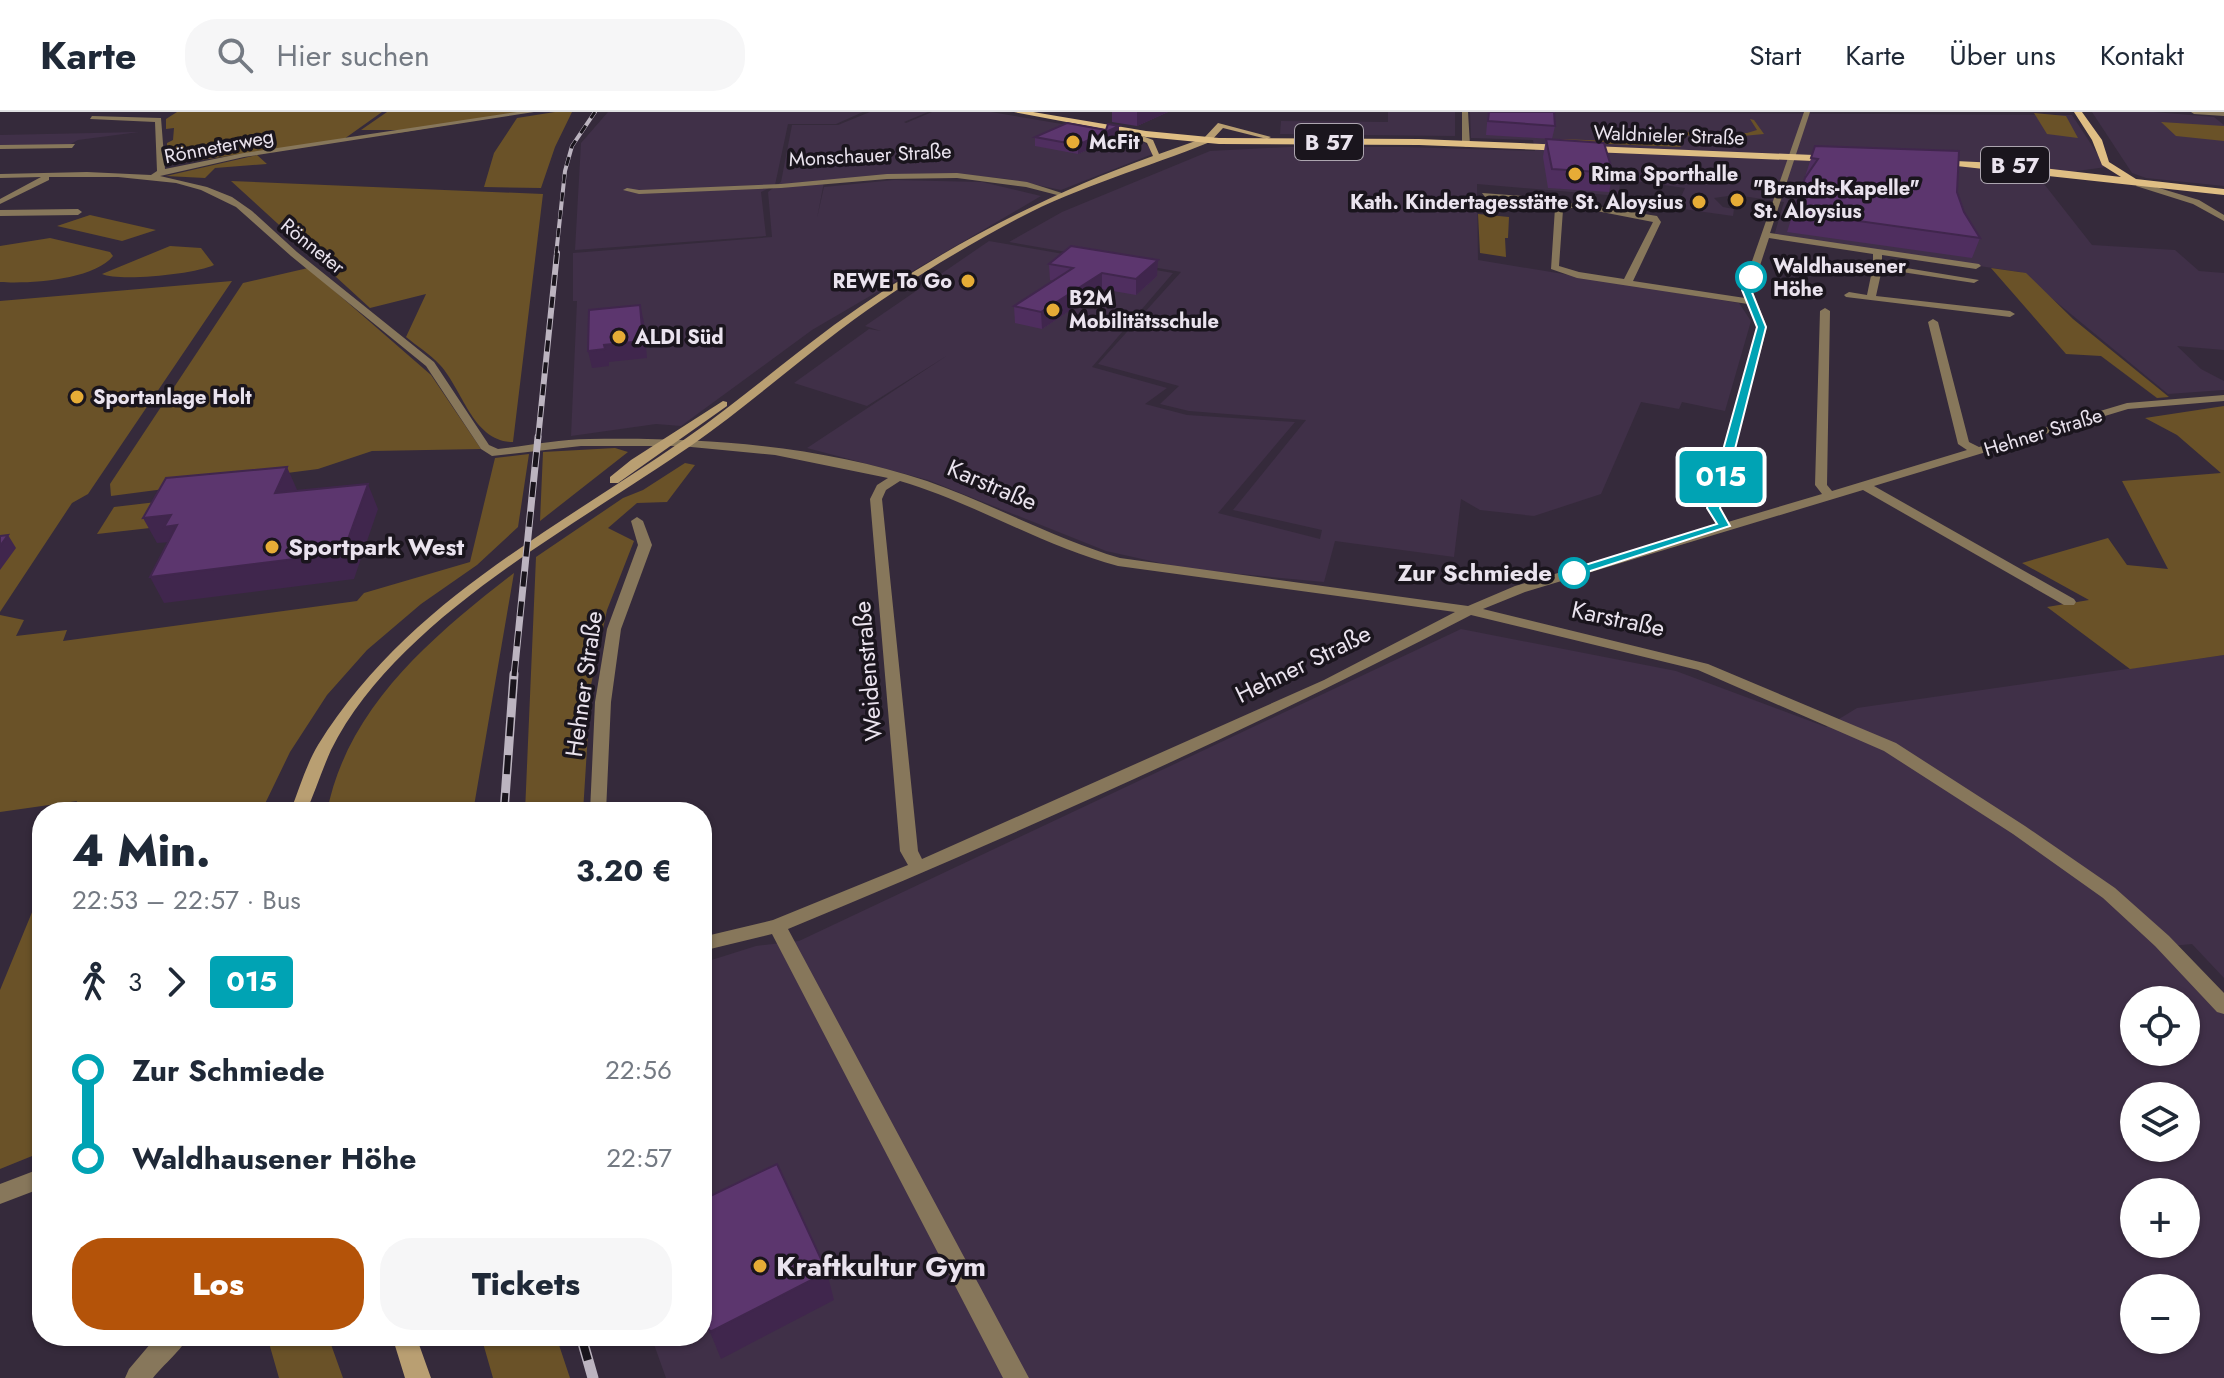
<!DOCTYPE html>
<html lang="de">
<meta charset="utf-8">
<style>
:root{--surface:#fff;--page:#f6f6f7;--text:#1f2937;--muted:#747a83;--line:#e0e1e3;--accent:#b45309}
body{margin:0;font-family:Jost,sans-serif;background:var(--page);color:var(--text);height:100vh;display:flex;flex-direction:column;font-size:30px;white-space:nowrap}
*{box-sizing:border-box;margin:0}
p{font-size:26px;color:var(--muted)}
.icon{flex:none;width:44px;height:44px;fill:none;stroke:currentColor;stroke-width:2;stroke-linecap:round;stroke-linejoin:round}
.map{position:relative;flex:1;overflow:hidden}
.side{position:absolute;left:32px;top:690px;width:680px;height:544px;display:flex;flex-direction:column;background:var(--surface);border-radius:32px;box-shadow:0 2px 6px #0004}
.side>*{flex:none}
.badge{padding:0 16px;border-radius:6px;font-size:28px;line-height:52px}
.buttons{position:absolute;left:2120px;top:874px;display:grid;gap:16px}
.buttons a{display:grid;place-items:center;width:80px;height:80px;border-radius:50%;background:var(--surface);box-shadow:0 2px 6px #0004;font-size:40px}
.map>.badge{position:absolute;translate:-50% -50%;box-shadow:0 0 0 4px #fff}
.legs{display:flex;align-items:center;gap:12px;height:88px;padding:0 40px;font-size:26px}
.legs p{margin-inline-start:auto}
.headline{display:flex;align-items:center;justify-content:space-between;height:136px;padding:0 40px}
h1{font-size:44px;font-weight:800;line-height:60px}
.button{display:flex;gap:16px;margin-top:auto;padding:16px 40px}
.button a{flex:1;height:92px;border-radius:32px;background:var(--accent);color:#fff;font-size:32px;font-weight:800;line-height:92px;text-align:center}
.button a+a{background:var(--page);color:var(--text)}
ul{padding:0 40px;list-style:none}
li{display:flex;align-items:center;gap:28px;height:88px;font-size:30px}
li i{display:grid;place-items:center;width:12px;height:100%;margin:0 10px;background:currentColor}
li i::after{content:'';width:20px;height:20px;margin:-10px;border:6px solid;border-radius:50%;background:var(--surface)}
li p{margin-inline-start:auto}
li:first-child i{background:linear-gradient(#0000 50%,currentColor 0)}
li:last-child i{background:linear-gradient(currentColor 50%,#0000 0)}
header{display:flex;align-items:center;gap:48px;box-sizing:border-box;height:112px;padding:0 40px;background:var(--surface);border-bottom:2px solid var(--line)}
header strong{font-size:38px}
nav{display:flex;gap:44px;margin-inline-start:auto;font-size:28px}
.search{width:560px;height:72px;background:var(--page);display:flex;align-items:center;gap:20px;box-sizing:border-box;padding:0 28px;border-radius:32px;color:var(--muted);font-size:30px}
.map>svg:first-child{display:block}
.built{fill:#403048;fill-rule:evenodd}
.green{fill:#6a5228}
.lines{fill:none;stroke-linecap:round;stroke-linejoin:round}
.minor{fill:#87775b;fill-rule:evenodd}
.tertiary{fill:#87775b;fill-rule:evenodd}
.secondary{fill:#b99f72;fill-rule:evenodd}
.primary{fill:#dfbe84;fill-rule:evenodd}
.rail-far4-casing{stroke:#bcb4c0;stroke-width:4}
.rail-far3-casing{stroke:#bcb4c0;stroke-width:6}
.rail-far2-casing{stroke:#bcb4c0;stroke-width:7}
.rail-far1-casing{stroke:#bcb4c0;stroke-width:9}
.rail-casing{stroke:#bcb4c0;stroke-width:11}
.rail-far4{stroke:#1a151d;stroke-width:3;stroke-dasharray:9;stroke-linecap:butt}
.rail-far3{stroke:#1a151d;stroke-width:4;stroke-dasharray:11;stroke-linecap:butt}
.rail-far2{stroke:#1a151d;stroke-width:5;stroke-dasharray:15;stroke-linecap:butt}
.rail-far1{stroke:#1a151d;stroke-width:6;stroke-dasharray:19;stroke-linecap:butt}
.rail{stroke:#1a151d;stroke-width:8;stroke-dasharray:25;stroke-linecap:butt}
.wall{fill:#4f2e5f}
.shaded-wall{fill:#40264d}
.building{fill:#5c366e;stroke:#40264d;stroke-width:2}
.line-1{fill:#00a3b4;stroke:#fff;stroke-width:2}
.poi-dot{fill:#e6ac36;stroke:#1a151d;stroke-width:3}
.stop-1-dot{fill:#fff;stroke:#00a3b4;stroke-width:4}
.labels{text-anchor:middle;stroke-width:7;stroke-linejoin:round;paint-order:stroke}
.far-street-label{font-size:20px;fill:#eae3ee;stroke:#1a151d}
.far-poi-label{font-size:20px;font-weight:bold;fill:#eae3ee;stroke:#1a151d;text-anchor:start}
.far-stop-label{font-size:20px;font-weight:bold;fill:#eae3ee;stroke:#1a151d;text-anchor:start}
.shield{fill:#1a151d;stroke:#aca5af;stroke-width:2}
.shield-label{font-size:22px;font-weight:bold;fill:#eae3ee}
.street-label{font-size:24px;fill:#eae3ee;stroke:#1a151d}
.poi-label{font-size:24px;font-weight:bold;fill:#eae3ee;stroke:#1a151d;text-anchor:start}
.stop-label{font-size:24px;font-weight:bold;fill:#eae3ee;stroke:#1a151d;text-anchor:end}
.near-poi-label{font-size:28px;font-weight:bold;fill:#eae3ee;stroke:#1a151d;text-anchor:start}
</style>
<header>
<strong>Karte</strong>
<div class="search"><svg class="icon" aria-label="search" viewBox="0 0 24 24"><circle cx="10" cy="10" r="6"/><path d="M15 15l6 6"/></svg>Hier suchen</div>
<nav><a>Start</a><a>Karte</a><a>Über uns</a><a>Kontakt</a></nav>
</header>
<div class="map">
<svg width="2224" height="1266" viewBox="0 0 2224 1266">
<rect width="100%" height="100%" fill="#352a3b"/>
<path class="built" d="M608,0H863L836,12H788L775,73L761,80L766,124L575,138L581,31Z
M870,0H928L904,10L906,11L932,0H991L1103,19L1145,31L1155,41L1061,78L1008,67L957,62L824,70L817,106L824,75L894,68L982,70L1041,84L812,218L681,314L656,312L571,324L577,189H573V141L772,125L768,80L781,70L792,13H838Z
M1388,0H1455V24L1280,22L1281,9L1388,10Z
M1470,0L2072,3L2106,55L2070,60L1985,49L1984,59L2037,63L2092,133L2175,138L2199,159L2224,161V238L2177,234L2201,257L2224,269V278L2168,282L2020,160L1774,124L1784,90L1735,83L1714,86L1723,95L1734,97L1733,104L1676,96L1685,76L1620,67L1619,84L1477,72L1478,148L1739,191L1751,209L1725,299L1682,290L1679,297L1641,290L1601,382L1534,404L1480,398L1461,387L1454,445L1335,429L1324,470L1187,457L1106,439L928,368L807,336L948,243L867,294L794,271L869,217L881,219L865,214L989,129L1173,161L1092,255L1167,276L1145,292L1187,303L1295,310L1218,401L1320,427L1322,418L1233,398L1306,308L1189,299L1160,292L1179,274L1098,252L1181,160L1009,130L1062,100L1210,39L1289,35H1403L1535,39L1533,28L1471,26Z
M2092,0H2154L2214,5L2224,13V74L2146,66L2132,61Z
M139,20L78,28L69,33L0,35V23Z
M1461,517L1676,559L1826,615L1857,596L2224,543V866L2192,832L2171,834L2224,893V1266H666L651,1224H702V851L756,834L799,829ZM2134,888H2186V940H2134ZM2134,984H2186V1036H2134ZM2134,1080H2186V1132H2134ZM2134,1176H2186V1228H2134Z"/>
<path class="green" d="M177,0H382L344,27L167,53V31L173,28L174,16L166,17V7Z
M387,0H526L398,21L401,18H361Z
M555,0H572L555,35L541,76L484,75L494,41L517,6Z
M2034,1L2066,4L2078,26L2047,22Z
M1750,7L1754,8L1764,22L1732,25L1674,23L1681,35L1560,30V27L1638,30L1637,26L1667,27L1666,20L1747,21L1757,18Z
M2161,10L2224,14V29L2176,24Z
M257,43L267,52L215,56L205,66L166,64Z
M231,69L543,82L513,330C473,330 463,278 440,253C430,242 417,234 406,225L426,182L370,196Z
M1478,102L1509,105L1508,126H1505L1506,145L1480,141Z
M90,103L156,118L122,129L57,114Z
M50,126L110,140L113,144C94,168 29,172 0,170V134Z
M170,134L201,136L214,153C196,162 119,170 102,162Z
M308,156L431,263L481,337L372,339L318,357L111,384L110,372L243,171Z
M1991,156L2026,161L2073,207L2169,285L2157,286L2101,244L2066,242Z
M232,169L88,382L72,391L0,500V189Z
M2224,294V543L2130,557L2047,495L2089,488L2022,451L2108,426L2127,453L2168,457L2122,369L2221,361L2177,323L2145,306Z
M615,336L628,340L540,409L543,340Z
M529,342L518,415L477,453L421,492L367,538L327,583L290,640L261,700H73L77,689L0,700V503L24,508L16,524L67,518L63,529L357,489L364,481L470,450L495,346Z
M685,351L695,353L667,390L637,391L608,416L634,429L607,498L591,573L583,700H525L536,445L623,386L643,378Z
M165,389L150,416L97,422L114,395Z
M514,461L473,700H327C347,595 434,523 514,461Z
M42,776V1040L0,1057V878Z
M267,1224H328L343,1266H279Z
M481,1224H556L570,1266H493Z"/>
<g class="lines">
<path class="minor" d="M517,0H534L244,45L160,64L207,75L232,85L252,99L297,140L434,250L489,333L498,337C528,334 559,327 589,327C702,325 819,333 927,369C992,392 1053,426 1120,446L1468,494L1515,474L1717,413L1707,396L1757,215L1748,192L1577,166L1551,157L1555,96L1559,94L1551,90L1485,85L1482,81L1552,86L1568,92L1576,91L1657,104L1661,110L1633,169L1745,186L1742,178L1804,0H1810L1770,121L1979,152L1981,154L1976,157L1882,143V152L1979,168L1974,171L1882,157L1876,184L2010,199L2015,202L2010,205L1846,185L1844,183L1849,180L1867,183L1873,154V142L1769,126L1752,178L1767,215L1719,396L1728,410L1822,382L1815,373L1820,199L1825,196L1830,199L1827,373L1832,379L1967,338L1958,332L1928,210L1933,207L1938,210L1969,330L1979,335L2127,291L2224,283V289L2128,297L1874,374L2074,487L2076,490L2074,493H2064L1863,378L1525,480L1483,497L1708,552L1896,631L2025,714L2115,776L2169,824L2224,881V902L2217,900L2155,834L2103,786L2013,722L1884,639L1698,558L1471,503C1249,619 1019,721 788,817L1029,1266H1003L772,822L702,839V825L773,808L908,753L900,739L870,387L877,373L888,366L775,343L681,334H581L492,344L481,337L426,254L291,144L236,95L201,78L176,71L118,65H49V68L0,92V87L41,65L0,66V62L87,60L151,63L157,59L155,10L90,7L92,4L161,6L165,57L244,41ZM1576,95L1653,110L1624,167L1579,160L1559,154L1563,98ZM900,369C975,391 1042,434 1118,454L1455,500L1324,568L922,747L918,739L882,387L886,378Z
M1462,0H1468L1470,33L1466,35L1462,33Z
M2191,0H2224V4L2194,2Z
M75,32L72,36L0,37V33Z
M957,61L1027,70L1065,82L1061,84L1026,75L957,66L887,67L781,76L639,82L623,78L627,76L639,78L781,72L887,62Z
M0,98L78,97L82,100L78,103L0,104Z
M637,405L643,409L652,433L621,517L611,590L606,700H590L595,590L607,517L638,433L631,409Z
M42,1056V1076L0,1092V1072Z
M157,1224H188C183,1237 163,1253 153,1266H125L129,1257Z"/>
<path class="tertiary" d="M2139,70L2199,88L2224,103V109L2193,92L2136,74Z"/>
<path class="secondary" d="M1218,11L1271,25L1267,27L1223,16L1210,30C1146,56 1080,74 1019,106C957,139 896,176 840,218C790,256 743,297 692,333C574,415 397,506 331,638C322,658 315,680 306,700H290C299,678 306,653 318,633C407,490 551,420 685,327C736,291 784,250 834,213C932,142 1039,85 1153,44L1147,31L1124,21V17L1153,28L1159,42L1204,26Z
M723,289L727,290V294L618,371H610V365L631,348Z
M392,1224H416L431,1266H405Z"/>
<path class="primary" d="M1014,0H1033L1146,19L1219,26L1419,27L1838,44L1843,47L1838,50L1419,33L1219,32L1146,25Z
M2074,0H2082L2102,28L2109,50L2136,67L2224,77V83L1929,51L1934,48L1998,51L2121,65L2102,53L2092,28Z"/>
<g class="rail-far4-casing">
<path id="rail-far4" d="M556,143L565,59L572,34L595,0"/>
</g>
<g class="rail-far3-casing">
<path id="rail-far3" d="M538,327L557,141"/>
</g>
<g class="rail-far2-casing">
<path id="rail-far2" d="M514,564L538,325"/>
</g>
<g class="rail-far1-casing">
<path id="rail-far1" d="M504,700L514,562"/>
</g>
<g class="rail-casing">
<path id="rail" d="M581,1224L593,1266"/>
</g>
<use href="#rail-far4" class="rail-far4"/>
<use href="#rail-far3" class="rail-far3"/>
<use href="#rail-far2" class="rail-far2"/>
<use href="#rail-far1" class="rail-far1"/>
<use href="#rail" class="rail"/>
</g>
<path class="wall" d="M1112,0H1168L1137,14L1112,10Z
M1488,0H1554L1555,14L1552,27L1486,23Z
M1119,23L1078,42L1035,34V25Z
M1546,27L1613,61L1609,80L1548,76L1543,45Z
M1815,34L1957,80L1964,100L1980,126L1972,146L1787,120Z
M1049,152L1157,164L1136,183L1102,177L1042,217L1015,211L1014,194L1054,169L1050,168Z"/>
<path class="shaded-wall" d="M1137,0H1168L1137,14Z
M1119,14V23L1078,42V33Z
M1158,148L1157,164L1136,183V167Z
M1102,161V177L1042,217L1041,200Z
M640,193L644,210L647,246L609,250V254L592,256L588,239L604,233Z
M287,355L298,380L275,381Z
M368,372L378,397L354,467L164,491L150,465Z
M171,403L176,413L178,440L172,430L157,431L143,406Z
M8,423L16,436L0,458V434Z
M827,1160L834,1188L721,1247L710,1220Z"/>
<path class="building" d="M1489,0H1554L1555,14L1488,9Z
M1067,11L1106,18L1108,12L1119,14L1078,33L1035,25Z
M1546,27L1604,31L1613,61L1552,57Z
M1815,34L1959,39L1957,80L1964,100L1980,126L1794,100L1805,66L1818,47L1811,46Z
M1071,134L1158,148L1136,167L1102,161L1041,200L1014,194L1073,156L1049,152Z
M640,193L643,229L604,233L605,237L588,239L589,198Z
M287,355L275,381L368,372L343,441L150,465L177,413L164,415L171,403L143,406L166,366Z
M8,423L0,434V424Z
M777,1052L827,1160L710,1220L702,1198V1088Z"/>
<path class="line-1" d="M1751,162L1756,165L1751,178L1766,215L1720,396L1730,414L1578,463H1569V458L1717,412L1707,396L1757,215L1742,178L1747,165Z"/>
<g class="poi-dot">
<circle cx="1073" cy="30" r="8"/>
<circle cx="1575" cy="62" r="8"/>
<circle cx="1737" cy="88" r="8"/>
<circle cx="1699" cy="90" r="8"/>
<circle cx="968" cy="169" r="8"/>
<circle cx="1053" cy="198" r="8"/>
<circle cx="619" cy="225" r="8"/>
<circle cx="77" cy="285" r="8"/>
<circle cx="272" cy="435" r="8"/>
<circle cx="760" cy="1154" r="8"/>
</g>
<g class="stop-1-dot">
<circle cx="1751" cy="165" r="14"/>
<circle cx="1574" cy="461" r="14"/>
</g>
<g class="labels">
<g class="far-street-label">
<text transform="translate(1669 23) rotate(2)" y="7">Waldnieler Straße</text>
<text transform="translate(219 34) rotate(-11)" y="7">Rönneterweg</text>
<text transform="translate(870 43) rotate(-3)" y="7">Monschauer Straße</text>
<text transform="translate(313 134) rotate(39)" y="7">Rönneter</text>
<text transform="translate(2043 320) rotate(-17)" y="7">Hehner Straße</text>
</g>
<g class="far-poi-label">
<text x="1089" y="37">McFit</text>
<text x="1591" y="69">Rima Sporthalle</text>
<text x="1753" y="83">"Brandts-Kapelle"<tspan x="1753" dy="23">St. Aloysius</tspan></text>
<text x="1683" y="97" text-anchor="end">Kath. Kindertagesstätte St. Aloysius</text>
<text x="952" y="176" text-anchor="end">REWE To Go</text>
<text x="1069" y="193">B2M<tspan x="1069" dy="23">Mobilitätsschule</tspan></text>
<text x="635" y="232">ALDI Süd</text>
<text x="93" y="292">Sportanlage Holt</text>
</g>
<g class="far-stop-label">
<text x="1773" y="161">Waldhausener<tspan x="1773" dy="23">Höhe</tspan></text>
</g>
<g class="shield">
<rect x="1295" y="12" width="68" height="36" rx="6"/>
<rect x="1981" y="35" width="68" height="36" rx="6"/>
</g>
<g class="shield-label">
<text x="1329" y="38">B 57</text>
<text x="2015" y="61">B 57</text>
</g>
<g class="street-label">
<text transform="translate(992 373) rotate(23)" y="8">Karstraße</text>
<text transform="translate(1618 507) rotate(12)" y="8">Karstraße</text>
<text transform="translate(1303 552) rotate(-26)" y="8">Hehner Straße</text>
<text transform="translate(868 559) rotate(-95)" y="8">Weidenstraße</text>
<text transform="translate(584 572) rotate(-82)" y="8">Hehner Straße</text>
</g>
<g class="poi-label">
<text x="288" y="443">Sportpark West</text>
</g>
<g class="stop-label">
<text x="1552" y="469">Zur Schmiede</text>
</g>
<g class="near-poi-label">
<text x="776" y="1164">Kraftkultur Gym</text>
</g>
</g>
</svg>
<div class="buttons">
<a><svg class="icon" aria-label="locate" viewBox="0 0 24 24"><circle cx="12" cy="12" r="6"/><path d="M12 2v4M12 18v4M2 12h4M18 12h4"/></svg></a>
<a><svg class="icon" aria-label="layers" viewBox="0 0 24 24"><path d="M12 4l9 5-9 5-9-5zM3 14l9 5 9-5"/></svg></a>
<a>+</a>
<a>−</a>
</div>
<b class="badge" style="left:1721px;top:365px;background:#00a3b4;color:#fff">015</b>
<section class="side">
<div class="headline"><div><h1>4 Min.</h1><p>22:53 – 22:57 · Bus</p></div><b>3.20 €</b></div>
<div class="legs"><svg class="icon" aria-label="walk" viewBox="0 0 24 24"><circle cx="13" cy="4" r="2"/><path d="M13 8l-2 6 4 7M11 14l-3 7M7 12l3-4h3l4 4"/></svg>3<svg class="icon" aria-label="forward" viewBox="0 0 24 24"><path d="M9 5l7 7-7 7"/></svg><b class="badge" style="background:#00a3b4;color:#fff">015</b></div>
<ul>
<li><i style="color:#00a3b4"></i><b>Zur Schmiede</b><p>22:56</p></li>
<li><i style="color:#00a3b4"></i><b>Waldhausener Höhe</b><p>22:57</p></li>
</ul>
<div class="button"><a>Los</a><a>Tickets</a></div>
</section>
</div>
